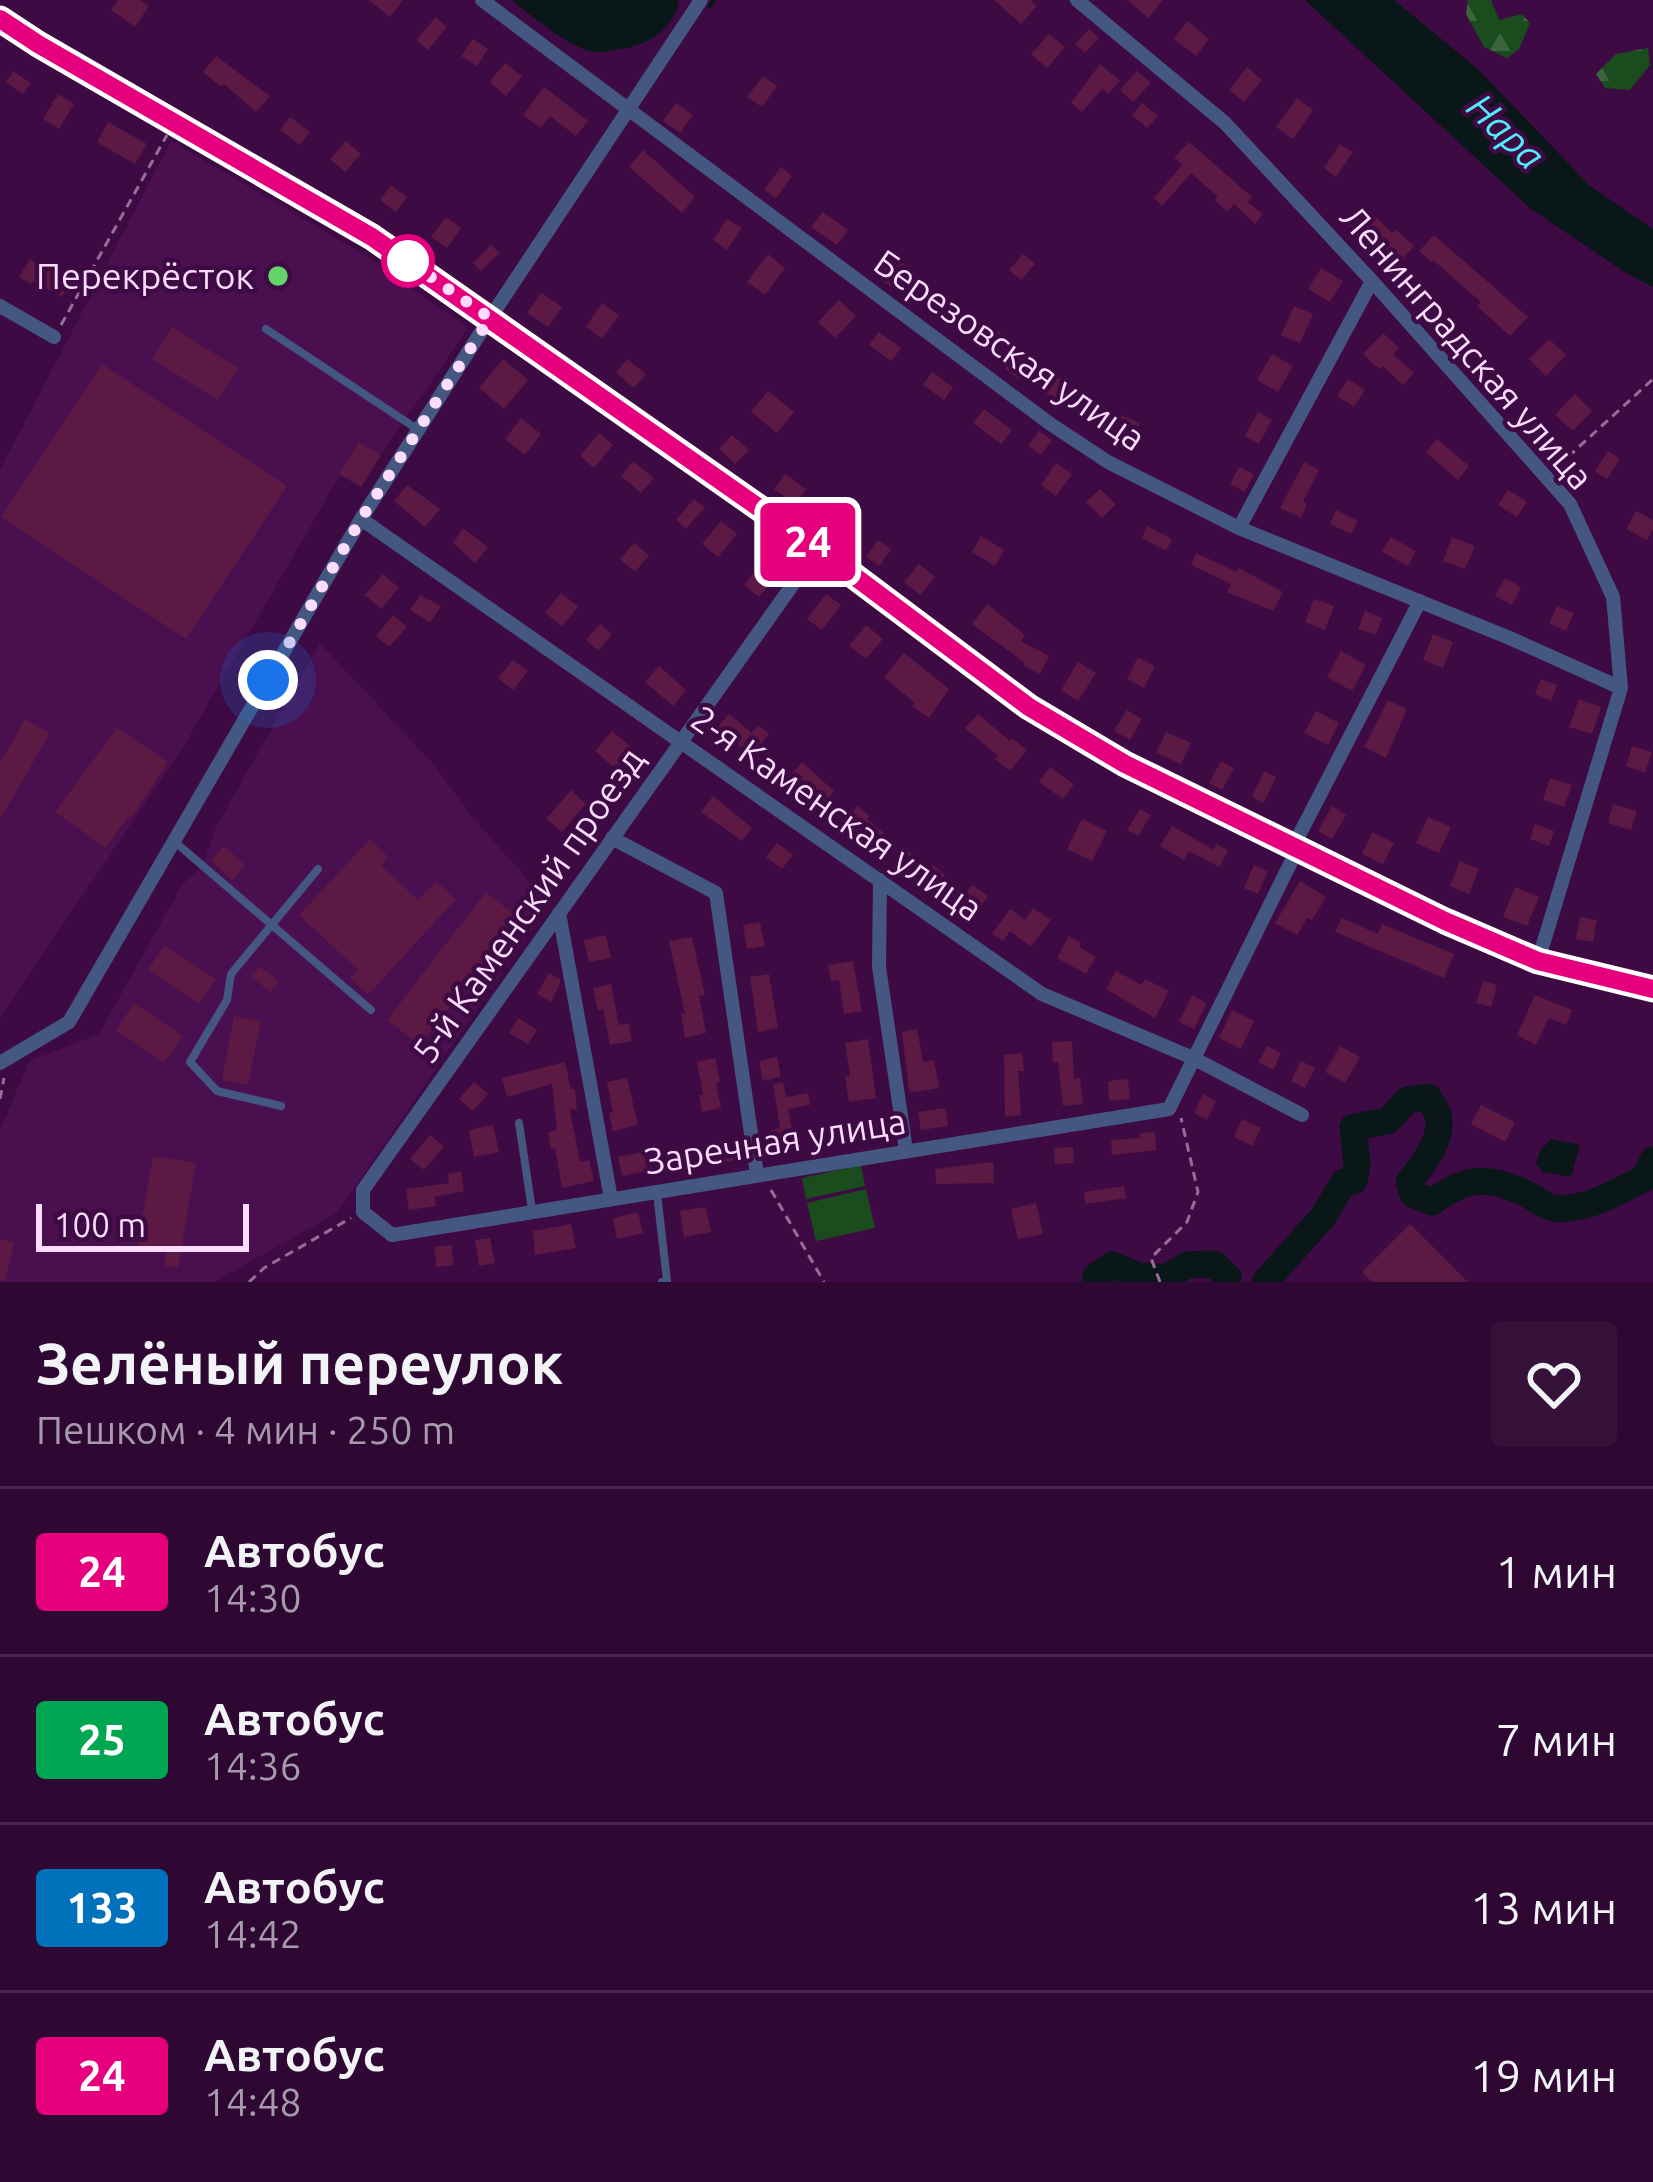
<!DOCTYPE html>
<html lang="ru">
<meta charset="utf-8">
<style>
:root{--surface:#2e0832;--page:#36113a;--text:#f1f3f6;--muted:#a79aac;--line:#49294d}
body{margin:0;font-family:Ubuntu,sans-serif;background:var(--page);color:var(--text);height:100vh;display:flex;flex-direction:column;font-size:45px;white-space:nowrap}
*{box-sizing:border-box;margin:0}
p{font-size:39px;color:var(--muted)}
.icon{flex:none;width:66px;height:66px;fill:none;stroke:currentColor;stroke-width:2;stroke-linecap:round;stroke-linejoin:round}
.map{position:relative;height:1282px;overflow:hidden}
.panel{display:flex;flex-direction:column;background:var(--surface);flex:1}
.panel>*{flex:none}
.badge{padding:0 24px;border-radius:9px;font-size:42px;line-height:78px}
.scale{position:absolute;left:36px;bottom:30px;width:213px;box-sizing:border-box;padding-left:12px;border:6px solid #fbdcfd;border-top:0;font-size:33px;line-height:42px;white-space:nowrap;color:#fbdcfd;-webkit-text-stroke:9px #3e0a43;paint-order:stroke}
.you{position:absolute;width:60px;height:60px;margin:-30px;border:9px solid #fff;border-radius:50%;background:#1a73e8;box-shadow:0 0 0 18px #1a73e833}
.map>.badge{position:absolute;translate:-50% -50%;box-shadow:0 0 0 6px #fff}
.round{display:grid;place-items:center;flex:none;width:126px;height:126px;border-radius:12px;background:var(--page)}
.summary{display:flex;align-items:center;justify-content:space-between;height:204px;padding:0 36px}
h1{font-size:57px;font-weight:700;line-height:90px}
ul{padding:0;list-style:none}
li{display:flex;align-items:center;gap:36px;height:168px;padding:0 36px;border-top:3px solid var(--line)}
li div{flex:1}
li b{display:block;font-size:45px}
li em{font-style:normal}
li .badge{min-width:132px;font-weight:700;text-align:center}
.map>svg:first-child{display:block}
.built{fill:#4a0f4f}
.forest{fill:url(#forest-firs)}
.park{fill:#1a4c1d}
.water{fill:#091718}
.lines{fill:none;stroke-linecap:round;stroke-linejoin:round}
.stream{stroke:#091718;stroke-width:4.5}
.river{stroke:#091718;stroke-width:27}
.building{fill:#5b1944}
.path{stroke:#966c9a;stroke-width:3;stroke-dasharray:9 6;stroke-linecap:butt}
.lane{stroke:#445780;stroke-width:8}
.street{stroke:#445780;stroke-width:14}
.secondary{stroke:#5472b3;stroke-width:18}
.line-casing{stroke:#fff;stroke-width:27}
.line{stroke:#e6007e;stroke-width:18}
.walk{stroke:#fbdcfd;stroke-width:12;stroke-dasharray:0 21.6}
.stop-dot{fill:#fff;stroke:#e6007e;stroke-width:6}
.poi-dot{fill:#63d468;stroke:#3e0a43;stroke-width:4.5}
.labels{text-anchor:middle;stroke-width:9;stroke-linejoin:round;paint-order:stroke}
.poi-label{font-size:36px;fill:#fbdcfd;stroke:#3e0a43;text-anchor:end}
.street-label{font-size:36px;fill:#fbdcfd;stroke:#3e0a43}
.water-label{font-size:39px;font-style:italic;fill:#51eaf8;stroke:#3e0a43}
</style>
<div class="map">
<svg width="1653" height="1282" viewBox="0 0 1653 1282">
<defs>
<pattern id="forest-firs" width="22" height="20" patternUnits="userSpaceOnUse" patternTransform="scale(3)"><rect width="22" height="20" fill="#1a4c1d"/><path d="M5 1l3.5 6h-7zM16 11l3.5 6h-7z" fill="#3c653f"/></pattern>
</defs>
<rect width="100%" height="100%" fill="#3e0a43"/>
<path class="built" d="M171,141L370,258L468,328L381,455L359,442L185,744L0,1018V470Z
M320,643L434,765L469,813L549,904L337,1213L214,1282H0V1131L29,1061L99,1034L182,885L203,865L215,829Z"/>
<path class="forest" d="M1468,0H1491L1499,20L1522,14L1530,23L1519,49L1507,58L1484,47L1466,14Z
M1648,48L1650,65L1630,90L1605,88L1596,74L1616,54Z"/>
<path class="park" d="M861,1165L865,1186L806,1199L802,1178Z
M866,1189L875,1228L816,1241L807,1203Z"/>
<path class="water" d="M512,0H676L679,3C670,34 644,47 613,50C607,51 600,53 594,52C571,49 530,15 512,0Z
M1305,0H1394L1479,70L1589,185L1653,229V287L1626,273L1531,209Z
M1551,1139L1580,1145L1571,1177L1543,1172L1536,1164L1540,1151Z"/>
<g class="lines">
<path class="stream" d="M710,6L714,0"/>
<path class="river" d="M1095,1282L1096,1276L1113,1265L1138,1276L1165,1278L1187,1265L1214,1264L1228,1277L1226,1282
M1265,1282L1323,1217L1344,1182L1354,1181L1357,1163L1353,1127L1388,1121L1407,1100L1428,1097C1431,1104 1437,1109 1438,1116C1444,1139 1422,1165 1409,1182L1413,1194L1432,1202C1468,1175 1490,1176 1529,1195C1536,1199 1546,1207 1554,1208C1586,1212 1618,1191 1645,1178L1653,1160"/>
</g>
<path class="building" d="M118,0H140L149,6L135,27L111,10Z
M369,0H403L390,17Z
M994,0H1030L1037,6L1021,24Z
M1127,0H1163L1148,18Z
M436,17L447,27L428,50L416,40Z
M1187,21L1209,39L1196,56L1174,39Z
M1089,29L1099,38L1085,53L1075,44Z
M1049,34L1065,47L1047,68L1031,54Z
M473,39L488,49L477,66L461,56Z
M216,56L270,96L256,112L224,84L221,87L203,72Z
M505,63L522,76L506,96L491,84V80Z
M1100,64L1120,81L1108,94L1102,89L1082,112L1071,103Z
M1247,67L1262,80L1244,102L1229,90Z
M13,71L31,83L23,94L6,82Z
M1137,71L1151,83L1133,102L1120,90Z
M763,76L777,86L762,107L747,97Z
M544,87L588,121L576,136L550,116L541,128L523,115Z
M58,94L74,104L59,129L43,119Z
M1297,98L1313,110L1293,139L1276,127Z
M676,103L693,115L680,133L663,121Z
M1142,103L1158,116L1147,128L1132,115Z
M290,117L310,132L300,145L280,130Z
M108,122L147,144L135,164L97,142Z
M346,141L361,154L345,172L330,159Z
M1189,142L1252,197L1248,202L1263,214L1255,224L1234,204L1227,212L1215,200L1218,197L1191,173L1162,206L1154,198L1182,165L1174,158Z
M1340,144L1353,152L1336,177L1324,168Z
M643,150L695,197L682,213L629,167Z
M781,167L792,176L776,198L764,190Z
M391,185L407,197L396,212L380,200Z
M1366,208L1392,233L1395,229L1414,246L1397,265L1364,234L1361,237L1349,226Z
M823,212L848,230L837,245L811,227Z
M446,217L461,228L447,248L431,237Z
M727,219L742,228L727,250L713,240Z
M1434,235L1528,317L1510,336L1477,306L1481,302L1433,260L1431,262L1419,251Z
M491,245L499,253L481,271L473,263Z
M768,254L785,268L765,295L747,282Z
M1023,254L1035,264L1021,280L1009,270Z
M891,255L906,266L891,287L876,276Z
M30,259L47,270L50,264L73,277L62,297L33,281L31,284L19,277Z
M1321,268L1343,281L1330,302L1308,289Z
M929,286L950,302L941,314L919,299Z
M541,293L562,307L548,327L527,313Z
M839,300L856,316L835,338L818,322Z
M602,303L619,315L602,339L586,327Z
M1294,306L1313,314L1300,343L1281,335Z
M984,320L1004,335L991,352L971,338Z
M172,327L238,368L218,400L152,359Z
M879,332L901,348L891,361L869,345Z
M1383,333L1399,348L1393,354L1414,373L1403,385L1383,366L1379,369L1363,354Z
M1549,339L1566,355L1546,376L1529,359Z
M1018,352L1033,363L1020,380L1005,369Z
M1272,354L1293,366L1278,392L1257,380Z
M503,359L528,380L504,409L479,388Z
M627,359L646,374L634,388L616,373Z
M102,364L287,486L186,639L1,517Z
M932,372L953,387L944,400L923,385Z
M1048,373L1065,381L1056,399L1039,390Z
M1348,379L1365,390L1354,407L1337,396Z
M768,391L794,412L777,433L751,412Z
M1575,394L1592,411L1573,431L1555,415Z
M1102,407L1140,423L1132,440L1095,423Z
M984,409L1012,430L1001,444L973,423Z
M1258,412L1272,420L1259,444L1245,436Z
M521,418L541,434L525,455L505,439Z
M1039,431L1052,440L1041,455L1028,446Z
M599,433L613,445L594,468L580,456Z
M732,435L749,450L735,464L719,449Z
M1437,439L1469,466L1458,480L1426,452Z
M359,442L381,455L361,487L339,474Z
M1608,451L1620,459L1607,479L1595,471Z
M633,461L654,478L641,493L621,476Z
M1304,462L1319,470L1303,502L1307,504L1301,518L1280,508Z
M1056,463L1072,474L1056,496L1041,485Z
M1239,467L1254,474L1245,492L1230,484Z
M785,474L806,489L795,504L774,489Z
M407,485L440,509L425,527L394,501Z
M1100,489L1116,504L1102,518L1086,502Z
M1508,490L1527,502L1517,517L1498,505Z
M694,499L705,507L686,529L676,520Z
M846,508L858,517L843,537L831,528Z
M1336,510L1358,521L1351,534L1330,524Z
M1636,511L1653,520V529L1647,540L1626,529Z
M721,521L737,534L718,557L702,544Z
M1147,526L1172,539L1166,551L1142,538Z
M463,528L488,547L475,563L453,543Z
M981,536L1004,550L995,566L972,552Z
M1391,537L1416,551L1408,566L1382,552Z
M1452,537L1475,546L1465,569L1443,561Z
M878,540L891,549L880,566L866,557Z
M634,543L649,555L635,572L620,559Z
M1196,553L1237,572L1239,568L1283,592L1273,611L1227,592L1231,584L1191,565Z
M769,555L784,567L759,597L744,585Z
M919,564L935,577L920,595L904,582Z
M383,574L399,588L381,609L365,595Z
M1505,578L1521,587L1512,605L1495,596Z
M561,593L578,607L562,626L545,613Z
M826,594L841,605L822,630L807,619Z
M420,595L441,606L430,623L410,610Z
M1314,599L1334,606L1325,630L1305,622Z
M987,604L1025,635L1021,641L1049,656L1040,674L1024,666L1025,663L972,624Z
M1557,606L1574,613L1566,631L1549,623Z
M1365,611L1382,618L1376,635L1358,629Z
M393,615L407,627L389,647L376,636Z
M600,624L612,634L598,651L586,640Z
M866,625L883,639L866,659L849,646Z
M1433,634L1453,642L1443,668L1423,660Z
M1341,651L1366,665L1352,691L1327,677Z
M904,653L949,689L929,718L912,706L915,703L884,677Z
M1138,657L1155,666L1144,688L1127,679Z
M513,660L528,671L513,690L498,678Z
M1078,662L1096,673L1078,701L1061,690Z
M659,666L686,690L673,706L645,682Z
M1541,679L1557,685L1551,701L1535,694Z
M1579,699L1601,707L1592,734L1569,727Z
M1388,700L1407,709L1386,758L1364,747Z
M1127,710L1142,719L1130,740L1114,731Z
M1316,711L1339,723L1328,745L1304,733Z
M729,714L752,733L758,725L769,734L752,755L735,742L728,751L710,736Z
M978,714L1010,741L1012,738L1027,750L1010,771L995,759L998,756L965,728Z
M25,719L50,733L0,819V763Z
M117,728L168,762L130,819L128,817L106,848L55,812Z
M612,731L636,751L619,772L595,751Z
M1166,732L1191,743L1181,764L1156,753Z
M1632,746L1652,752L1645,773L1626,766Z
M1221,761L1234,768L1222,790L1209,783Z
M802,762L834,791L820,809L786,781Z
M1050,767L1074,784L1063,799L1039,782Z
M1264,771L1276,777L1264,803L1252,797Z
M1550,778L1572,785L1564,807L1543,800Z
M571,790L586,804L562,832L546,819Z
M713,796L752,828L742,841L701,812Z
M1613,804L1637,811L1631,830L1608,823Z
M858,806L869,816L867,819L884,833L874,846L845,821Z
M1332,806L1346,815L1332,839L1318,831Z
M1140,809L1151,815L1138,836L1127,830Z
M1428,817L1451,827L1439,853L1416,843Z
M1082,819L1107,831L1092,861L1067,849Z
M1535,824L1554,831L1549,846L1530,839Z
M1172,826L1214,850L1216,844L1228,850L1219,867L1189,851L1184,860L1160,846Z
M1372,832L1394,843L1383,864L1362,854Z
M370,839L388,857L381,865L418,900L436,881L456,899L368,995L350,978L358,970L299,915Z
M777,843L793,855L782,869L766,857Z
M224,846L245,865L232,880L211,861Z
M907,850L930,868L933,865L945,875L934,889L914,873L912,876L897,863Z
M1460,861L1479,869L1469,894L1450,886Z
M1254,865L1268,871L1258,894L1244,888Z
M1300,881L1326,897L1312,920L1307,918L1297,935L1275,923Z
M972,885L988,896L975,914L959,903Z
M1515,887L1539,897L1527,926L1503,917Z
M486,892L519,918L420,1045L387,1020Z
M1033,908L1051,920L1031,947L1010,931L1003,941L992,934L1010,909L1025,920Z
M1580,917L1597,920L1593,942L1576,939Z
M1342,918L1378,934L1382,924L1454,954L1444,978L1335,932Z
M760,922L765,946L747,949L743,925Z
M606,935L611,958L589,962L584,940Z
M1069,936L1081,943L1079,947L1096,957L1086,974L1057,958Z
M692,937L705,995L699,996L706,1033L685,1038L681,1014H685L669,941Z
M164,945L216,979L199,1004L148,970Z
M853,961L862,1011L844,1014L839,980L831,981L828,965Z
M260,966L279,982L270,992L251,976Z
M1116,971L1142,985L1145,979L1169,991L1155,1018L1106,989Z
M549,973L560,979V984L551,1002L537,994Z
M769,974L778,1028L758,1032L750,977Z
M1483,981L1497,985L1491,1007L1476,1003Z
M611,984L619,1025L629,1023L632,1041L610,1045L603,1009L598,1010L593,988Z
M1192,995L1207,1003L1194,1029L1179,1022Z
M1535,995L1572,1010L1566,1025L1549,1018L1536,1045L1517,1035Z
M134,1003L183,1036L164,1063L116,1030Z
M1232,1010L1254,1021L1241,1049L1219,1038Z
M234,1016L261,1021L248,1085L222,1080Z
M518,1018L537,1030L528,1044L509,1033Z
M917,1029L923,1062L934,1060L939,1088L914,1092L909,1091L902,1032Z
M868,1039L876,1098L849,1102L845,1077L850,1076L845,1043Z
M1072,1041L1074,1079L1080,1078L1083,1104L1063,1106L1058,1062H1053L1052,1042Z
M1267,1046L1281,1053L1273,1070L1258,1062Z
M1340,1046L1360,1057L1345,1083L1325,1072Z
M1022,1053L1024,1071H1018L1021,1115L1005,1117L1004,1055Z
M777,1057L781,1077L763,1081L759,1061Z
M715,1058L720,1082L716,1083L721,1108L702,1112L699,1095H703L697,1062Z
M1301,1061L1315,1068L1305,1088L1291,1081Z
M565,1062L571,1089H575L577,1109L570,1110L580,1162L589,1160L594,1181L562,1188L555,1148L551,1149L548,1132L557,1130L552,1084L507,1097L502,1078Z
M627,1078L638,1125L613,1131L609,1113L613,1112L607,1082Z
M1128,1079L1130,1099L1109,1101L1108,1081Z
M474,1082L488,1094L473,1111L459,1099Z
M783,1082L786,1097L808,1093L810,1105L788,1109L796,1148L775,1152L771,1130L780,1128L773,1084Z
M1203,1094L1216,1101L1207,1120L1194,1113Z
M1481,1105L1515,1122L1505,1142L1471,1124Z
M945,1108L948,1126L921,1130L918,1112Z
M878,1119L880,1134L863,1137L860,1122Z
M1242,1119L1261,1128L1252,1146L1234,1137Z
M493,1125L499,1152L474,1157L469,1130Z
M1155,1132L1156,1150L1112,1155L1111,1140L1140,1138V1133Z
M430,1135L444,1147L424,1170L410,1159Z
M730,1139L734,1160L708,1165L704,1144Z
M1073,1147L1074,1163L1055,1164L1054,1148Z
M648,1151L652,1170L622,1176L618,1157Z
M153,1156L196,1163L178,1268L164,1266L166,1252L137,1247Z
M993,1162L994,1183L936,1184L935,1169Z
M461,1171L464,1191L434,1197L436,1206L409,1210L406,1189L449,1183L448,1174Z
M1124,1186L1126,1198L1086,1204L1084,1192Z
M1036,1203L1043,1234L1018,1239L1011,1209Z
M706,1207L711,1232L684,1237L680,1211Z
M638,1212L643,1233L617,1239L613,1218Z
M571,1224L576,1248L535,1255L533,1231Z
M1410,1224L1468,1282H1372L1362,1272Z
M490,1238L495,1263L479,1266L475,1240Z
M0,1239L14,1242L5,1281H0Z
M451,1245L454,1265L437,1267L434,1247Z"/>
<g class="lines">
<path class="path" d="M61,325L167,135
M1557,467L1653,379
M0,1099L4,1078
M771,1190L824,1282
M249,1282L264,1268L351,1218
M1160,1282L1151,1258L1187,1222L1198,1192L1181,1118"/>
<path class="lane" d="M266,329L417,429
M175,842L371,1010
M281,1106L217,1091L190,1062L227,1000L231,974L318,869
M519,1123L532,1210
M657,1193L667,1281L662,1282"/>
<path class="street" d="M482,0L1049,423L1108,462L1239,528L1512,639L1621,688
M1077,0L1225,123L1372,281L1570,504L1613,597L1621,688L1538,961
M0,306L54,337
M361,519L1042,994L1193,1058L1302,1115
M1239,528L1372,281
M818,549L363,1190V1212L392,1235L1169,1109L1293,858L1294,845L1420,601
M612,838L716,893L757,1175
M880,880L879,967L906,1150
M559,913L611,1199
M0,1063L69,1022L361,519L490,318L701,0"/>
<path class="secondary" d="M0,19L38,44L372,237L818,549L1029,707L1125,764L1445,921L1538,961L1653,989"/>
</g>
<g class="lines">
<g class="line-casing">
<path id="line" d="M0,19L38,44L372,237L818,549L1029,707L1125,764L1445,921L1538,961L1653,989"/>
</g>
<use href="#line" class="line"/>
<path class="walk" d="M268,680L361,519L490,318L408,261"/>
</g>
<circle class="stop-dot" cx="408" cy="261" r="24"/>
<circle class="poi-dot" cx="278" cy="276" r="12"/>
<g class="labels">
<g class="poi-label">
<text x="254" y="289">Перекрёсток</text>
</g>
<g class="street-label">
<text transform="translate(1467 347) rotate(49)" y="13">Ленинградская улица</text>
<text transform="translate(1010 350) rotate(35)" y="13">Березовская улица</text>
<text transform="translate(837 813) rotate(35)" y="13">2-я Каменская улица</text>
<text transform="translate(528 905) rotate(-55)" y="13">5-й Каменский проезд</text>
<text transform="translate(775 1141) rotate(-9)" y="13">Заречная улица</text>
</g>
<g class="water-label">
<text transform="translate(1506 131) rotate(44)" y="14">Нара</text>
</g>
</g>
</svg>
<div class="scale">100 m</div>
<div class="you" style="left:268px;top:680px"></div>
<b class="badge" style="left:808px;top:542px;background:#e6007e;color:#fff">24</b>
</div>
<section class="panel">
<div class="summary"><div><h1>Зелёный переулок</h1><p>Пешком · 4 мин · 250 m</p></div><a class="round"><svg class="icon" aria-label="heart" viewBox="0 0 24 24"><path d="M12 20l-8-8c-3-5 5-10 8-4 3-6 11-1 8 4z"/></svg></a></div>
<ul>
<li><span class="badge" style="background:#e6007e;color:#fff">24</span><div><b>Автобус</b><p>14:30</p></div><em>1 мин</em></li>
<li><span class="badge" style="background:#00a651;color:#fff">25</span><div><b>Автобус</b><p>14:36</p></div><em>7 мин</em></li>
<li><span class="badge" style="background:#0072bc;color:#fff">133</span><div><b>Автобус</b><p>14:42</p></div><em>13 мин</em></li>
<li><span class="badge" style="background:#e6007e;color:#fff">24</span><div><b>Автобус</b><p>14:48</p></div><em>19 мин</em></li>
</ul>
</section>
